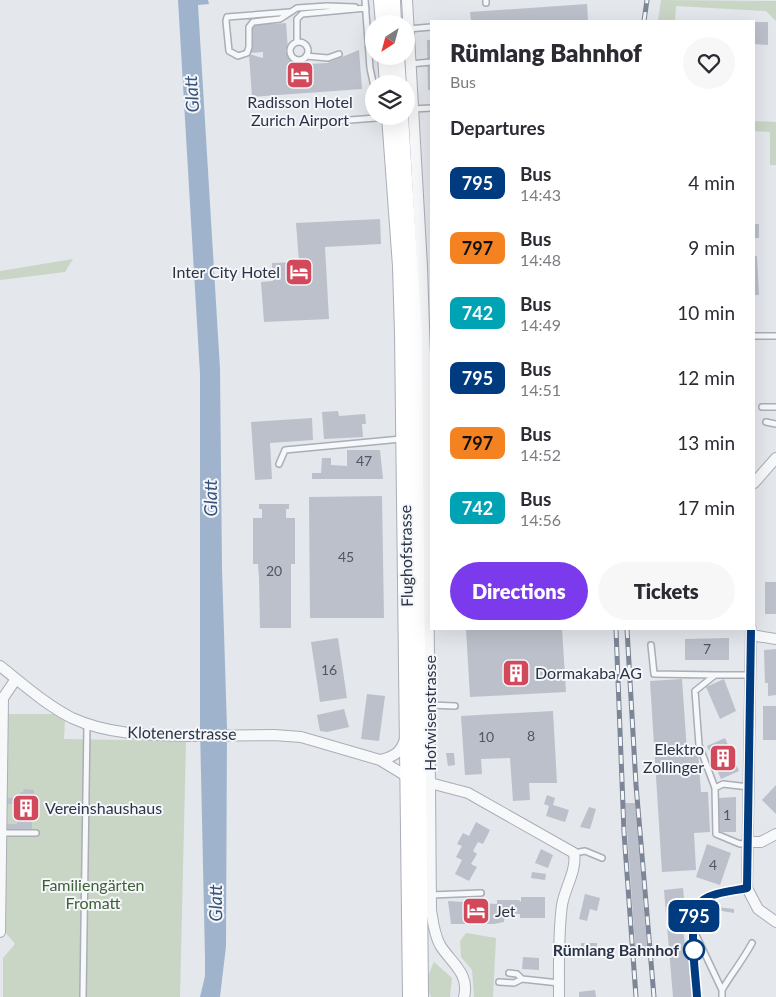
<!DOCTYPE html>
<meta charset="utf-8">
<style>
:root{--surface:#fff;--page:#f7f7f7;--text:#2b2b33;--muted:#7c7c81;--accent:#7c3aed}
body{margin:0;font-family:Lato,sans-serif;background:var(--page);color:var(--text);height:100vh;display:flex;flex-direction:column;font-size:19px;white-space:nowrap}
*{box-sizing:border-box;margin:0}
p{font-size:16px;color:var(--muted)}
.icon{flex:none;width:28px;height:28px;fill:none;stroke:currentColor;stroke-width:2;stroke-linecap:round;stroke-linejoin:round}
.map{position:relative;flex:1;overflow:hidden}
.details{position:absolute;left:430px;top:20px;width:325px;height:610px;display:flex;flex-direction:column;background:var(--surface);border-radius:0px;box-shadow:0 5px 20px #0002}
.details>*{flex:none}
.badge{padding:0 10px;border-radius:8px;font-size:18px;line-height:32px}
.needle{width:32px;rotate:216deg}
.tools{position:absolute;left:365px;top:15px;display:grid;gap:10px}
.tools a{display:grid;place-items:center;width:50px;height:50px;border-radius:50%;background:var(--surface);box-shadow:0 5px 20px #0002;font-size:25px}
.map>.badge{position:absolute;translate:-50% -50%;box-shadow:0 0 0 2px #fff}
h2{padding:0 20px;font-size:19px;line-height:45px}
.round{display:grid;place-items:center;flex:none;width:52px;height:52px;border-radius:26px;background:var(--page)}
.summary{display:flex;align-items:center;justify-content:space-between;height:85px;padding:0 20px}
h1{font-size:24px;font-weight:800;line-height:38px}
.action{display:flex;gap:10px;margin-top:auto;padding:10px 20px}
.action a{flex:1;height:58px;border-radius:30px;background:var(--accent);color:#fff;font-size:20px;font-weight:800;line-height:58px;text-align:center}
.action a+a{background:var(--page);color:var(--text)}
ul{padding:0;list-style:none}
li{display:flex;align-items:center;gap:15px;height:65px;padding:0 20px}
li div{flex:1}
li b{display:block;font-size:19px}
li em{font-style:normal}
li .badge{min-width:55px;font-weight:700;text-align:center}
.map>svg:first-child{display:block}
.green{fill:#c9d6c5}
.water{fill:#9fb4cc}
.building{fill:#bbc0ca}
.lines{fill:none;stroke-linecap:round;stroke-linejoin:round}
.lane-casing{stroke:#a9aeb7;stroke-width:8}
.street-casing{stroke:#a9aeb7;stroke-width:12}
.secondary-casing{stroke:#a9aeb7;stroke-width:16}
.lane{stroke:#f7f8fa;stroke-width:5}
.street{stroke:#f7f8fa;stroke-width:10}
.secondary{stroke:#fff;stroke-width:14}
.rail-casing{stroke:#7d8696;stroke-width:5}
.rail{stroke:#f4f6f9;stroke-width:3;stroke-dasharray:9;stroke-linecap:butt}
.line-casing{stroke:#fff;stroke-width:11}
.line{stroke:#003b80;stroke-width:8}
.stop-dot{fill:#fff;stroke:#003b80;stroke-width:2.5}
.labels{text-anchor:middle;stroke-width:4;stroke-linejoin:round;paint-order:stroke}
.number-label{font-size:14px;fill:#4f5766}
.poi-label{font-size:16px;fill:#2b3445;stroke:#f4f6f9;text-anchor:start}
.street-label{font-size:16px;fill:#2b3445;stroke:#f4f6f9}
.park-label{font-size:16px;fill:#3f6138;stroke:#f4f6f9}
.stop-label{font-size:16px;font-weight:bold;fill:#2b3445;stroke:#f4f6f9;text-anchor:end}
.water-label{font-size:18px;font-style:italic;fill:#34527a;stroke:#f4f6f9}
</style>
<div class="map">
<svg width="776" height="997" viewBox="0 0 776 997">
<rect width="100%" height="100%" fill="#e4e7ec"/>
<path class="green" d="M661,0L776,1V21L766,11L676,6L675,21H658Z
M754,121L776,122V165H770V132L754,131Z
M73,259L65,272L0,280V271Z
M6,714H53L65,721L64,739L186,741L180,997H3V958L15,944L1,927Z
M466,933L496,938L493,997H474L472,970L461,957L460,941Z
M434,962L452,978L450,997H431C425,986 428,973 434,962Z"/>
<path class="water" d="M178,0H208L209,4L198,5L220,369L222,569L227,728L226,946L220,997H200L205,976V957L200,728V374Z"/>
<path class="building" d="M587,4L588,21H471L470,12Z
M273,21V24L286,23L288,50H285L292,62L289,65L327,63L359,50L362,89L252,97L249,54L263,58V52L249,53L247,25Z
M754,22H768V45L754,44Z
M427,40H431V90H428Z
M380,219L381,244L325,247L329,319L264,322L261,282L273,281L272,263L299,262L296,223Z
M754,224H759V238H754Z
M754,256H757L759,295H754Z
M338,411L339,416L365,414L366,424H362L363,437L324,439L322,412Z
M312,418L313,440L270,443L272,479L255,480L251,422Z
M347,450H380L383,479H312V473H321L322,458H331V465L347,466Z
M382,496L384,618H310L309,497Z
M259,504H289V509H286V518H295V564H291V628H260L259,578L258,564H253V518H262V509H259Z
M765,582H776V614H765Z
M466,629H562L566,692L470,697Z
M338,638L347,698L320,702L311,642Z
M729,638V660H685V639Z
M776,649V695L768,696V683H765L764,650Z
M682,679L687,752L698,751L701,792H708L710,832L694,833L696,870L662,872L650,681Z
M724,679L736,711L720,719L706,687Z
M367,694L385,696L379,741L361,739Z
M763,706H776V740H763Z
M344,709L349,727L327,732L320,731L317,715Z
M553,711L557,783H529L530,800L513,801L510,758L481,759L482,774L465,775L461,716Z
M725,738L739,771L721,779L707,746Z
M446,753H454L455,765L448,766Z
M776,785V814L762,800Z
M24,789L34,790V811L29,812V815H32V828L30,831L7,830V824H17L18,804H5V798H23L20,797V792H23Z
M547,795L555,798L553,805L569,810L565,822L546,816L549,806L544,804Z
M736,797V832H718L719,798Z
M625,803H635L648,958H636Z
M589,807L596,809L590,829L580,827Z
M476,822L490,830L483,844L478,842L473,851L477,854L471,864L477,867L469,881L455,874L462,860L456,857L462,846L457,844L463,833L469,836Z
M707,844L731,853L720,885L696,877Z
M541,849L553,855L548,868L535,863Z
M532,872L546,874L545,880L531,878Z
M683,888L685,909H681L685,946H689L693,997H673L664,890Z
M585,894L600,898L597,911L590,909L587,921L579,919Z
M521,897H545V918H520V914L505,913L504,922L494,924H451L448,901L497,904V900H519L521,902Z
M717,907L734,909V913L716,910Z
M581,943H597V956H581Z
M523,957L539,958V970L522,969Z
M595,990L596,997H579V992Z"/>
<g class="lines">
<g class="lane-casing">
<path id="lane" d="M365,0L370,68L374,87
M486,0V3
M290,12L227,17L226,21L229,51L238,56L247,53L249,47V27L253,22L280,19L297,8L327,6L355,7
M408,29L431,27
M290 51a9 9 0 1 1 18 0a9 9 0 1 1-18 0Z
M297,42V19L302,14L366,8
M306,56L328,58L339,54
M410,64L431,62
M413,109L431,108
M324,122L389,117
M754,336H776
M762,407H776
M766,422L776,424
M279,464L285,450L401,439
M651,645L654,674L715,675
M430,705L455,706
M715,788L723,784L749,787
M2,833H36
M749,842L740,844L716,834L715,788L699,745L695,691L715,675H750
M574,853L585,851L602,858
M431,895L481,893
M695,933L722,990V997
M509,973L517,974L522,979L559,983
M499,982L514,983L522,979
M722,990C732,973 743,960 752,943
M83,997L87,724
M697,997C696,976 686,916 702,901C712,892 734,891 747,888"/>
</g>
<g class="street-casing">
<path id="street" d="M407,0L422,267L427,415L431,910C433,922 434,934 440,945C451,963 470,973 464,997
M754,483L776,458
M751,629L747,888L758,909L776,922
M751,635L776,639
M0,666C23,684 46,705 72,718C109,735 150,735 190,736
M194,736L274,735L301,737L380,760L408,777
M380,760C393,757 401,753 405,739
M430,783L468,793L574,853C577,871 565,887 562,905C558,935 559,967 559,997
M749,842H761L776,834
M0,932L3,698L16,679"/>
</g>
<g class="secondary-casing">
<path id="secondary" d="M381,0L383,24
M393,0L394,24
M385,56L387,84
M397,56L399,84
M389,116L400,266L402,333L410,997
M401,116L415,336L421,997"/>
</g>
<use href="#lane" class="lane"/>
<use href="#street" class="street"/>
<use href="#secondary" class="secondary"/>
<g class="rail-casing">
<path id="rail" d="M644,21L647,0
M616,629L624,832L636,997
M627,629L636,785L654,997"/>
</g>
<use href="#rail" class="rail"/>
</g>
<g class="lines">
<g class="line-casing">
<path id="line" d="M697,997C696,976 686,915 702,901C712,892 734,891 747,888L751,629"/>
</g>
<use href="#line" class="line"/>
</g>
<defs>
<g id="hotel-square" transform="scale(1.4375)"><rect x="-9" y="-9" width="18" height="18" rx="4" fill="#d1495b" stroke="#f4f6f9"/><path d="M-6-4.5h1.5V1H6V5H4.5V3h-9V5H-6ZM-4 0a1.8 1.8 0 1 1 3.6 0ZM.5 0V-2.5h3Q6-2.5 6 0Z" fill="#fff"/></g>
<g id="building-square" transform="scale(1.4375)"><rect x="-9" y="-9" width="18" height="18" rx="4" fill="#d1495b" stroke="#f4f6f9"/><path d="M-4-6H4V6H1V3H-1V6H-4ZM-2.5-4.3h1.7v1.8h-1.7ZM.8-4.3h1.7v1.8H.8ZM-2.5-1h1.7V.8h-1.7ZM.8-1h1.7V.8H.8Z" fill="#fff"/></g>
</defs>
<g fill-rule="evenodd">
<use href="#hotel-square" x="300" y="75"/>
<use href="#hotel-square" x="299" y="272"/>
<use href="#building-square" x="516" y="673"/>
<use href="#building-square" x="723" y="758"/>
<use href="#building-square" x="26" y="808"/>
<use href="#hotel-square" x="476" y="911"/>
</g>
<circle class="stop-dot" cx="694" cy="950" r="10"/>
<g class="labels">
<g class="number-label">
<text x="364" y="466">47</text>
<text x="346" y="562">45</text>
<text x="274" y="576">20</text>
<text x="707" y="654">7</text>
<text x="329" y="675">16</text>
<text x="531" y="741">8</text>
<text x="486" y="742">10</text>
<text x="727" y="820">1</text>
<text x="713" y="870">4</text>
</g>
<g class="poi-label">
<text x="300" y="108" text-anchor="middle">Radisson Hotel<tspan x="300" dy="18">Zurich Airport</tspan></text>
<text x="280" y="278" text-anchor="end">Inter City Hotel</text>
<text x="535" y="679">Dormakaba AG</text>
<text x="704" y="755" text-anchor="end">Elektro<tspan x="704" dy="18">Zollinger</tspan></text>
<text x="45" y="814">Vereinshaushaus</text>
<text x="495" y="917">Jet</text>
</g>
<g class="street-label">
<text transform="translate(406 556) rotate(-91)" y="6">Flughofstrasse</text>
<text transform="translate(430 713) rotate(-90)" y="6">Hofwisenstrasse</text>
<text transform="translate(182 733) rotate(1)" y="6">Klotenerstrasse</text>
</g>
<g class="park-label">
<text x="93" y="891">Familiengärten<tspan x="93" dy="18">Fromatt</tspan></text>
</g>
<g class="stop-label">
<text x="679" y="956">Rümlang Bahnhof</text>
</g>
<g class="water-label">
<text transform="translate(192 94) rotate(-94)" y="6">Glatt</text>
<text transform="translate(211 498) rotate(-91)" y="6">Glatt</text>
<text transform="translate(216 903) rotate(-91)" y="6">Glatt</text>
</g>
</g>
</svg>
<div class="tools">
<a><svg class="needle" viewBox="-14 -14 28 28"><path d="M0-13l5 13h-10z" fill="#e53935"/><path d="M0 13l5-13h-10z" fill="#7c7c81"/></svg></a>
<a><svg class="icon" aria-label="layers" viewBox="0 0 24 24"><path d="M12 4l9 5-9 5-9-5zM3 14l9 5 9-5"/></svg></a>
</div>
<b class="badge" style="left:694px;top:916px;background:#003b80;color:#fff">795</b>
<section class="details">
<div class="summary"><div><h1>Rümlang Bahnhof</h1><p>Bus</p></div><a class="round"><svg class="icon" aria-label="heart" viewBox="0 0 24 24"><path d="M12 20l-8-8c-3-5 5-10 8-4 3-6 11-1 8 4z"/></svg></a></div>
<h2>Departures</h2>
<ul>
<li><span class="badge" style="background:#003b80;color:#fff">795</span><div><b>Bus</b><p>14:43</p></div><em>4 min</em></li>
<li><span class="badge" style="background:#f58220;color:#111">797</span><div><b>Bus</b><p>14:48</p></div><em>9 min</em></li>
<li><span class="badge" style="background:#00a3b4;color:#fff">742</span><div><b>Bus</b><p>14:49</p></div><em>10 min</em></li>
<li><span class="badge" style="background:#003b80;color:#fff">795</span><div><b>Bus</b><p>14:51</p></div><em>12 min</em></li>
<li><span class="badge" style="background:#f58220;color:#111">797</span><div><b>Bus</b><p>14:52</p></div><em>13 min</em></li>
<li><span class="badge" style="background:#00a3b4;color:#fff">742</span><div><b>Bus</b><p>14:56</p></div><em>17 min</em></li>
</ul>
<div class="action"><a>Directions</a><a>Tickets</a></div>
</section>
</div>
